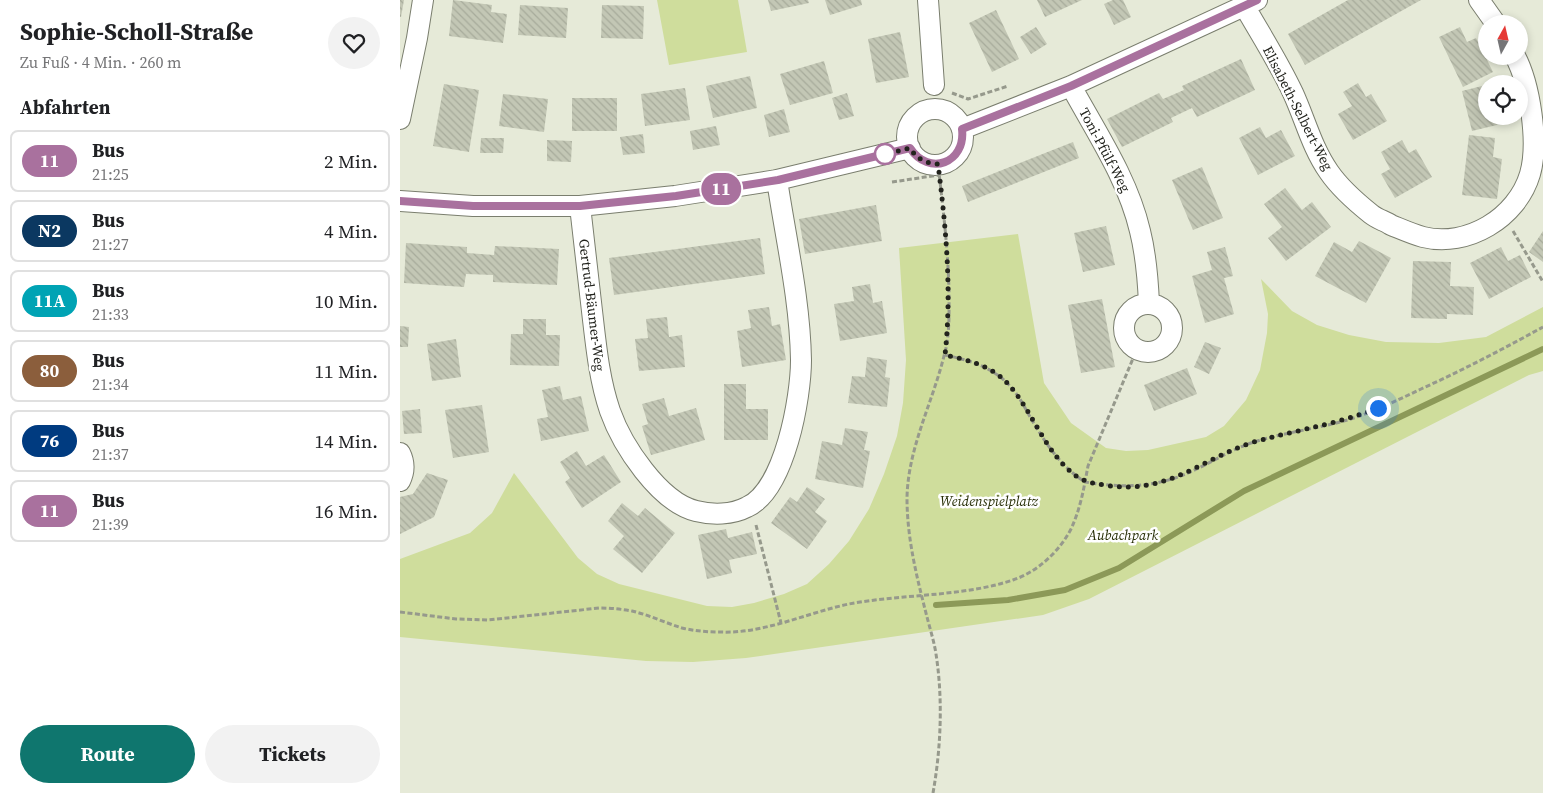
<!DOCTYPE html>
<html lang="de">
<meta charset="utf-8">
<style>
:root{--surface:#fff;--page:#f2f2f2;--text:#202124;--muted:#757577;--line:#e0e0e0;--accent:#0f766e}
body{margin:0;font-family:"Source Serif 4",serif;background:var(--page);color:var(--text);height:100vh;display:flex;flex-direction:column;font-size:19px;white-space:nowrap}
*{box-sizing:border-box;margin:0}
p{font-size:16px;color:var(--muted)}
.icon{flex:none;width:28px;height:28px;fill:none;stroke:currentColor;stroke-width:2;stroke-linecap:round;stroke-linejoin:round}
.map{position:relative;flex:1;overflow:hidden}
.sheet{display:flex;flex-direction:column;background:var(--surface);width:400px}
.sheet>*{flex:none}
.badge{padding:0 10px;border-radius:16px;font-size:18px;line-height:32px}
.needle{width:32px;rotate:8deg}
.fabs{position:absolute;left:1078px;top:15px;display:grid;gap:10px}
.fabs a{display:grid;place-items:center;width:50px;height:50px;border-radius:50%;background:var(--surface);box-shadow:0 2px 8px #0003;font-size:25px}
.you{position:absolute;width:25px;height:25px;margin:-12px;border:4px solid #fff;border-radius:50%;background:#1a73e8;box-shadow:0 0 0 8px #1a73e833}
.map>.badge{position:absolute;translate:-50% -50%;box-shadow:0 0 0 2px #fff}
h2{padding:0 20px;font-size:19px;line-height:45px}
.round{display:grid;place-items:center;flex:none;width:52px;height:52px;border-radius:26px;background:var(--page)}
.head{display:flex;align-items:center;justify-content:space-between;height:85px;padding:0 20px}
h1{font-size:24px;font-weight:700;line-height:38px}
.action{display:flex;gap:10px;margin-top:auto;padding:10px 20px}
.action a{flex:1;height:58px;border-radius:30px;background:var(--accent);color:#fff;font-size:20px;font-weight:700;line-height:58px;text-align:center}
.action a+a{background:var(--page);color:var(--text)}
ul{padding:0;list-style:none}
li{display:flex;align-items:center;gap:15px;height:62px;margin:0 10px 8px;padding:0 10px;border:2px solid var(--line);border-radius:8px}
li div{flex:1}
li b{display:block;font-size:19px}
li em{font-style:normal}
li .badge{min-width:55px;font-weight:700;text-align:center}
main{display:flex;flex:1;min-height:0}
.map>svg:first-child{display:block}
.green{fill:#cfdd9c}
.lines{fill:none;stroke-linecap:round;stroke-linejoin:round}
.stream{stroke:#8c9958;stroke-width:6}
.building{fill:url(#building-back-hatch)}
.street-casing{stroke:#7a7e6e;stroke-width:22}
.path{stroke:#96998c;stroke-width:3;stroke-dasharray:5 2.5;stroke-linecap:butt}
.street{stroke:#fff;stroke-width:20}
.line-casing{stroke:#fff;stroke-width:11}
.line{stroke:#a9719e;stroke-width:8}
.walk{stroke:#22231d;stroke-width:5;stroke-dasharray:0 9}
.stop-dot{fill:#fff;stroke:#a9719e;stroke-width:2.5}
.labels{text-anchor:middle;stroke-width:5;stroke-linejoin:round;paint-order:stroke}
.street-label{font-size:14px;fill:#22231d;stroke:#fff}
.park-label{font-size:14px;font-style:italic;fill:#282f07;stroke:#fff}
</style>
<main>
<section class="sheet">
<div class="head"><div><h1>Sophie-Scholl-Straße</h1><p>Zu Fuß · 4 Min. · 260 m</p></div><a class="round"><svg class="icon" aria-label="heart" viewBox="0 0 24 24"><path d="M12 20l-8-8c-3-5 5-10 8-4 3-6 11-1 8 4z"/></svg></a></div>
<h2>Abfahrten</h2>
<ul>
<li><span class="badge" style="background:#a9719e;color:#fff">11</span><div><b>Bus</b><p>21:25</p></div><em>2 Min.</em></li>
<li><span class="badge" style="background:#0b3861;color:#fff">N2</span><div><b>Bus</b><p>21:27</p></div><em>4 Min.</em></li>
<li><span class="badge" style="background:#00a3b4;color:#fff">11A</span><div><b>Bus</b><p>21:33</p></div><em>10 Min.</em></li>
<li><span class="badge" style="background:#8b5e3c;color:#fff">80</span><div><b>Bus</b><p>21:34</p></div><em>11 Min.</em></li>
<li><span class="badge" style="background:#003b80;color:#fff">76</span><div><b>Bus</b><p>21:37</p></div><em>14 Min.</em></li>
<li><span class="badge" style="background:#a9719e;color:#fff">11</span><div><b>Bus</b><p>21:39</p></div><em>16 Min.</em></li>
</ul>
<div class="action"><a>Route</a><a>Tickets</a></div>
</section>
<div class="map">
<svg width="1143" height="793" viewBox="0 0 1143 793">
<defs>
<pattern id="building-back-hatch" width="6" height="6" patternUnits="userSpaceOnUse" patternTransform="scale(1.25)"><rect width="6" height="6" fill="#c3c7b5"/><path d="M-1 5l2 2M0 0l6 6M5-1l2 2" fill="none" stroke="#a7ab9b"/></pattern>
</defs>
<rect width="100%" height="100%" fill="#e6ead8"/>
<path class="green" d="M257,0H338L347,52L269,65Z
M618,234L644,383L671,423L706,448L726,451L748,450L806,437L824,426L846,400L860,370L867,333L868,314L861,279L892,311L917,325L949,335L986,342L1039,343L1086,337L1143,307V371L1129,375L689,599L643,615L346,658L293,662L246,661L0,637V559L70,533L92,513L114,473L178,558L197,574L219,584L307,606L332,607L354,603L384,594L407,584L429,564L449,541L469,509L484,474L497,436L503,403L506,360L499,248Z"/>
<g class="lines">
<path class="stream" d="M536,605L608,600L665,590L719,568L844,491L1143,349"/>
</g>
<path class="building" d="M0,0H4L1,17H0Z
M53,0L92,5L91,12L107,14L103,43L49,36Z
M368,0H408L409,3L371,11Z
M425,0H461L462,5L430,15Z
M637,0H682L645,17Z
M713,0H723L731,17L714,25L704,4Z
M948,0H1021L905,65L888,34Z
M120,5L168,8L166,38L118,35Z
M202,5L244,6L243,39L201,38Z
M596,10L619,59L592,72L569,23Z
M636,27L647,44L631,54L620,37Z
M1060,27L1067,42L1076,38L1093,72L1063,87L1039,37Z
M500,32L509,77L476,83L468,39Z
M841,59L855,90L797,117L792,108L771,118L773,122L722,147L707,119L759,93L763,99L784,90L782,86Z
M424,61L433,93L390,105L380,74Z
M350,76L357,108L313,118L306,86Z
M958,83L966,97L971,94L987,121L953,140L938,114L952,106L943,92Z
M44,84L79,90L69,152L33,146Z
M1086,85V116H1103L1105,123L1072,131L1062,91Z
M285,88L290,120L245,126L241,94Z
M447,93L454,116L439,120L432,98Z
M103,94L148,99L144,132L99,126Z
M172,98H217V131H172Z
M384,109L390,132L369,137L364,115Z
M316,126L320,145L293,150L290,131Z
M860,127L866,138L881,130L895,156L858,175L839,138Z
M243,134L245,153L223,155L220,137Z
M1069,135L1095,138L1093,157L1102,159L1097,199L1062,195Z
M81,138H104L103,153H80Z
M147,140L172,141L171,162L147,161Z
M1002,140L1009,153L1016,149L1032,177L995,198L981,174L990,169L981,152Z
M673,142L679,158L568,202L562,186Z
M802,167L823,218L793,230L772,180Z
M885,188L902,210L912,202L931,227L886,261L868,238L882,227L864,204Z
M476,205L482,241L405,254L399,219Z
M706,226L715,265L683,272L674,233Z
M1143,231V262L1129,252Z
M360,238L365,274L214,295L209,258Z
M959,241L991,258L966,303L915,276L934,242L952,252Z
M6,243L67,247V253L94,255L95,246L159,249L157,285L93,282V275L66,274L64,287L4,283Z
M825,247L833,276L824,278L834,314L805,323L792,276L812,270L807,252Z
M1101,247L1108,261L1120,255L1131,277L1089,299L1070,263Z
M1013,261L1051,262L1050,286L1074,287L1073,315L1047,314V319L1011,318Z
M470,284L473,303L482,301L487,333L440,341L434,304L454,301L452,287Z
M702,299L715,367L681,373L668,305Z
M369,307L372,326L380,324L386,360L342,367L337,331L351,328L348,310Z
M267,317L269,337L282,335L285,367L239,371L235,339L248,338L246,319Z
M123,319H146V335H160L159,366L110,365L111,334H123Z
M0,326L9,327L8,347H0Z
M56,339L61,377L32,381L27,344Z
M805,342L821,348L809,374L794,367Z
M467,357L487,360L485,377L490,378L487,407L448,403L452,376L465,377Z
M787,368L797,394L754,411L744,385Z
M324,384H346V409H368V440H324Z
M160,386L163,400L181,396L189,431L141,441L137,419L148,417L142,390Z
M264,398L269,416L296,408L305,440L251,455L242,426L248,424L242,404Z
M82,405L89,452L53,458L45,410Z
M20,409L22,433L4,434L2,411Z
M445,428L468,432L464,450L470,451L463,488L415,479L422,441L442,445Z
M177,451L186,466L204,455L221,482L182,508L165,482L170,478L160,462Z
M27,473L48,480L34,517L0,534V497L13,494Z
M407,487L425,499L415,512L427,521L407,549L371,523L390,497L397,502Z
M222,503L238,516L245,508L275,533L242,573L213,549L224,536L208,521Z
M326,529L328,538L352,532L357,554L329,560L332,573L307,579L298,535Z"/>
<g class="lines">
<g class="street-casing">
<path id="street" d="M528,0L534,85
M1079,0L1096,24
M845,7C861,35 879,63 893,93C905,119 912,148 929,172C940,188 956,202 971,214C977,219 985,221 991,225C1001,229 1012,234 1023,237C1067,248 1117,218 1130,174C1139,143 1130,84 1115,56
M671,86C696,132 728,179 740,231C746,255 748,280 749,304
M507 137a28 28 0 1 1 56 0a28 28 0 1 1-56 0Z
M0,119L17,38L23,0
M562,129L671,86L857,0
M0,201L73,206H180L275,196L377,180L510,148
M180,206C184,241 188,276 192,311C196,345 199,379 210,411C222,445 259,502 296,511C312,515 332,515 347,507C385,490 401,397 401,360C400,300 386,240 377,180
M724 328a24 24 0 1 1 48 0a24 24 0 1 1-48 0Z
M0,453C5,463 5,471 0,481"/>
</g>
<path class="path" d="M552,93L568,99L608,86
M492,182L539,175
M1113,231L1143,282
M545,355C568,360 590,366 607,383C616,391 623,404 629,415C644,441 660,466 685,482L688,466L737,349
M356,525L381,623
M0,612L56,619L88,620L199,608C210,608 221,609 232,611C249,615 266,623 282,628C295,631 307,632 320,632C364,634 406,613 449,604C501,594 562,597 613,580C637,572 659,552 671,529C678,514 682,498 685,482C716,487 745,488 775,478C802,469 825,452 851,443C884,432 918,429 951,419C975,411 998,400 1021,389C1063,370 1103,349 1143,327
M533,793C541,748 543,699 536,654C534,641 530,629 527,617C517,578 507,539 507,498C508,448 532,404 544,356C550,336 549,313 549,292C548,248 543,208 538,164"/>
<use href="#street" class="street"/>
</g>
<g class="lines">
<g class="line-casing">
<path id="line" d="M0,201L73,206H180L199,204L276,196L378,180L510,148C529,177 566,163 562,129L671,86L857,0"/>
</g>
<use href="#line" class="line"/>
<path class="walk" d="M485,154L483,155L510,148C517,159 525,163 538,164C546,228 552,291 545,355C568,360 593,366 609,385C632,411 643,447 670,471C680,481 691,483 704,485C767,496 800,459 854,442C896,430 938,424 978,408"/>
</g>
<circle class="stop-dot" cx="485" cy="154" r="10"/>
<g class="labels">
<g class="street-label">
<text transform="translate(898 108) rotate(63)" y="5">Elisabeth-Selbert-Weg</text>
<text transform="translate(705 150) rotate(62)" y="5">Toni-Pfülf-Weg</text>
<text transform="translate(192 305) rotate(83)" y="5">Gertrud-Bäumer-Weg</text>
</g>
<g class="park-label">
<text x="589" y="506">Weidenspielplatz</text>
<text x="723" y="540">Aubachpark</text>
</g>
</g>
</svg>
<div class="fabs">
<a><svg class="needle" viewBox="-14 -14 28 28"><path d="M0-13l5 13h-10z" fill="#e53935"/><path d="M0 13l5-13h-10z" fill="#757577"/></svg></a>
<a><svg class="icon" aria-label="locate" viewBox="0 0 24 24"><circle cx="12" cy="12" r="6"/><path d="M12 2v4M12 18v4M2 12h4M18 12h4"/></svg></a>
</div>
<div class="you" style="left:978px;top:408px"></div>
<b class="badge" style="left:321px;top:189px;background:#a9719e;color:#fff">11</b>
</div>
</main>
